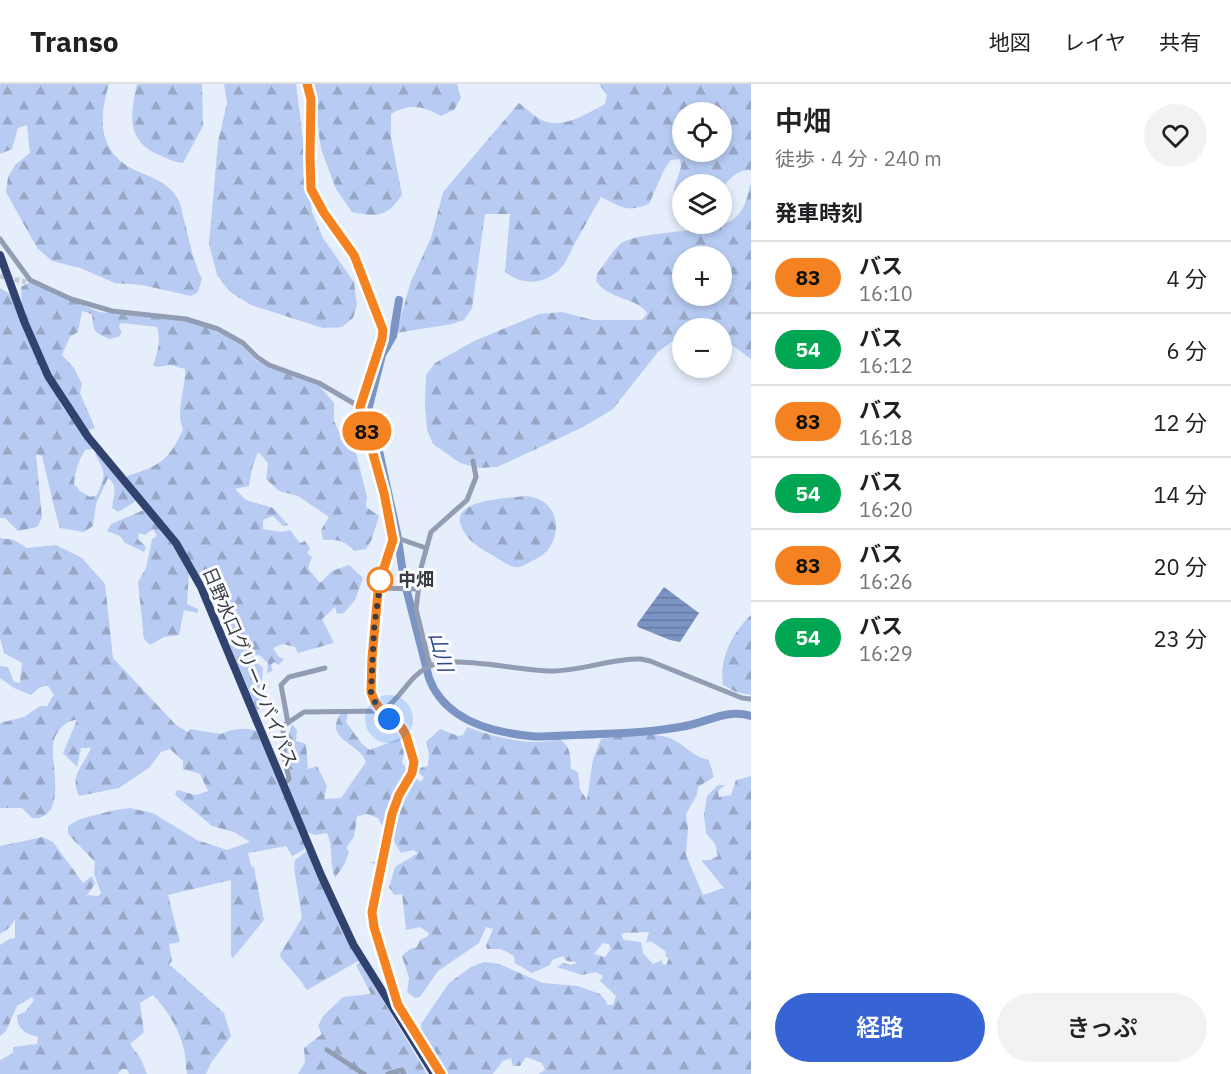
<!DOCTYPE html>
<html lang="ja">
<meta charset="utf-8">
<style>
:root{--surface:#fff;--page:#f2f2f2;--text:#202124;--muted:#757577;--line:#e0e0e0;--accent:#3664d4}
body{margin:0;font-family:"IBM Plex Sans","Noto Sans JP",sans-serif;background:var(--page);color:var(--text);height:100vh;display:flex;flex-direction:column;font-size:22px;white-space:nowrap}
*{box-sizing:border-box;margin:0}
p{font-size:20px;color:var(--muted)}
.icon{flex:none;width:33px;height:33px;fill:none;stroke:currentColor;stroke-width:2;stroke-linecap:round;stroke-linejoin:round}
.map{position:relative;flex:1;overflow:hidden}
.details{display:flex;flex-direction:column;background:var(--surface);width:480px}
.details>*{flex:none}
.badge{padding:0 12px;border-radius:20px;font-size:21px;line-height:39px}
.controls{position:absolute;left:672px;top:18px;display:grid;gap:12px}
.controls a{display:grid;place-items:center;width:60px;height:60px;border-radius:50%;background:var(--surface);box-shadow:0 3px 9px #0003;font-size:30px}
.you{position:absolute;width:30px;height:30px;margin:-15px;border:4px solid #fff;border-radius:50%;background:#1a73e8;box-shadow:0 0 0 9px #1a73e833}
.map>.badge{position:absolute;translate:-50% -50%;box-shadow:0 0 0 3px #fff}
h2{padding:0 24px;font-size:22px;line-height:54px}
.round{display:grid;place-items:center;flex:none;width:63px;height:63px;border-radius:32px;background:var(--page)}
.overview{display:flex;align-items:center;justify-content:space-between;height:102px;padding:0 24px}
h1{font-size:28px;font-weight:600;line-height:45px}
.button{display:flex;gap:12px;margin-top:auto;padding:12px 24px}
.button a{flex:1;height:69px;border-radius:36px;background:var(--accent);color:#fff;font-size:24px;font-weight:600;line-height:69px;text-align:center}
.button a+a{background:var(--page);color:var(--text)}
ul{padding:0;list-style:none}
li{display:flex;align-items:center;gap:18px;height:72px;padding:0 24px;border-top:2px solid var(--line)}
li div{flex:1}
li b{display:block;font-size:22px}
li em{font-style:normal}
li .badge{min-width:66px;font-weight:700;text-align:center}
header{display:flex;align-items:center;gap:36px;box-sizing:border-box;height:84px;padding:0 30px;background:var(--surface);border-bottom:2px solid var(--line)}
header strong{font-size:28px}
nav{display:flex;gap:33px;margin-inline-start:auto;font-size:21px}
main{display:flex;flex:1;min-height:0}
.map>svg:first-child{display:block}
.forest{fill:url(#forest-firs);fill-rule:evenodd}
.water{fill:url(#water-rules)}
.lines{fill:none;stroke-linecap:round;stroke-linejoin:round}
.river{stroke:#7c94c4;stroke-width:8}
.minor-tunnel{stroke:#c3cad7;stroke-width:5;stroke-dasharray:5 2.5;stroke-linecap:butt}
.minor{stroke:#929db3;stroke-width:5}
.major{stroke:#495b81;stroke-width:7}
.highway{stroke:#2f436e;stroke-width:8}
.line-casing{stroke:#fff;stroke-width:14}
.line{stroke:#f58220;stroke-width:9}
.walk{stroke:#393c41;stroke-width:6;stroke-dasharray:0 10.8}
.stop-dot{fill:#fff;stroke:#f58220;stroke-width:3}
.labels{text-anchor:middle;stroke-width:6;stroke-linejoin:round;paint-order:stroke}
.stop-label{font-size:18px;font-weight:bold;fill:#393c41;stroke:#f9fbfe;text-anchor:start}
.street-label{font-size:18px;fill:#393c41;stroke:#f9fbfe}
.water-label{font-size:20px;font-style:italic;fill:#2c4885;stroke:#f9fbfe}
</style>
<header>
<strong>Transo</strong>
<nav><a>地図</a><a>レイヤ</a><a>共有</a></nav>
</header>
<main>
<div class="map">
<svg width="751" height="990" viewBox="0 0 751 990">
<defs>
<pattern id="forest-firs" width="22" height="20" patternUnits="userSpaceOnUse" patternTransform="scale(1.5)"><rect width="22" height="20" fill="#b8ccf3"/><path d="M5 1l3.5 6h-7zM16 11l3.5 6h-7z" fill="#97a7c6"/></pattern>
<pattern id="water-rules" width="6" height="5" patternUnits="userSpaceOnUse" patternTransform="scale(1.5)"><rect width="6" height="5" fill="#7c94c4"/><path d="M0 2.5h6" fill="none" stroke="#677aa1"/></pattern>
</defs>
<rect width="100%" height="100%" fill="#e6eefc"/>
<path class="forest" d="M0,0H109C98,36 98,69 137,87C153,94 168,98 178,115C181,120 182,127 183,132C189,153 192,175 202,195L198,208L191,212L142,201L115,199L80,184L52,177L37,164L6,108L8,93L15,81L30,69L27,41L18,44L12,65L0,70Z
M137,0H202L203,42L183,79C173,78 166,74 157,70C125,55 131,29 137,0Z
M224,0H296L312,128L323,154L354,198L357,221L353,234L342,243L323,244L251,221L230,208L217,191L209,160L218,58L227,19Z
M312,0H457L461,14L454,26L441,32C423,22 410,19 391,30V53L402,111C386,134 377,133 352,128L336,105L321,65Z
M599,0H751V86C738,85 730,94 722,104V100H682V135L673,127L674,105L681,83L680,75L671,76L664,86L649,120C625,129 622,123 601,113C591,130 582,147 573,163C569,170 566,179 561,184C545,201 523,202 505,188L510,130H485L472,224L464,236L452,240L396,249L411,197L431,154L443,108L519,19C526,24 532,30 538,34C560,48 586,30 605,20L607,11ZM682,28H722V68H682Z
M751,97V275L722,254V244H682V250L658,268L612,326L581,344L497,383L480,384L460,379L433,360L427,346L425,321L426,291L435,279L474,257L539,230L562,228L593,236H642L647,229C635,212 610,217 596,197L597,190C603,182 615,163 623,158C646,146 720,149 735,134C746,125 748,110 751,97ZM682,172H722V212H682Z
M30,198L99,228L189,237L225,251L241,261L257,277L318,300L334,319V337L340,350L354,361L367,413L366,423L379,432L372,455L366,465L354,467C346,457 337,455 323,456L321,446L329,433L298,412L279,407L266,395L268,379L258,368L252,384L249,402L235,405L246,416L273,424L288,441L283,442L273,432L263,436V445L281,448L290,446L300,459L305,457L310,465L307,469L312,473L308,484L320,499L332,487L349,481L363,494L355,516L344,529L337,530L335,523L322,535L334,559L298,569L295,563L283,560L273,564L279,573L284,575L279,581L274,578L271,581L273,587L267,589L268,579L259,571H255L254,576L263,584L261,612L263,621L257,626L230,561L222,505L210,492H199C179,456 154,425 127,396V392C159,382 169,377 183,345C175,326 186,305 185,285L171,281L157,283L153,281C158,268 161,257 157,243L121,239L119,242L122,249L118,253L109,255C92,247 94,248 92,230L82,227L78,248L70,253L62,271L74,284L82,300L80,309L95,344L87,347L49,287L22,223L21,203Z
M0,204L10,210L39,279L64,325L93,364L90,366L86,365C79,375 75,387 74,400L80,407L90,413L97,411C106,389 106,391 95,370L97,368L138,416L118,428L112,424C113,412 119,401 108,394L96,420L93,442L84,448L60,444L55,427L42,372L36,370L42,434L37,443L18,447L5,434H0Z
M526,412C553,414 564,440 550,463C546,469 539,474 532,477C527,480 521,484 515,483C508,482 500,476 494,472C481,465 467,457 461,442C450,415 510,414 526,412Z
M146,425L177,467L189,486L187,520L198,525V529L184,526L179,551L164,553L150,561L144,555L138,498L146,484L152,455L157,452L153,445L145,451L139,449L138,455L146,463L144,468L125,459L120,452L107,447L111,440Z
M0,454L14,456L27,464L56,461L82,474L105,500L113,574L176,641L188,648L190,645L221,650C231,645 248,642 258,648L306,763L302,767L292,772L286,762L248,769L251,782L254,783L264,836L233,874L231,872V796L168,811L180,858L169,860L172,877L169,880L224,929L231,952L211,979L206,990H187C185,982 186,974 184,966C180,947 167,925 153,911L140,919L144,948L130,960L141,975L147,990H129L127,985H122L118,990H0V976L13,969V963L37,960L38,953C25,950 17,945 17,931L25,928L34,916L32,913L17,922L6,947L0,952V861L9,855L15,854V836L9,844L0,850V762L43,753L53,758L83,799L92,792L95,800L87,811L98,812L101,809L94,790L95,778L68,750V742L80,735L115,726L130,724L153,729L197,756L227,766L250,758L234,748L212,742L175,711L177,706L196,711L208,707L200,690L183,685V677L170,665L161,668L150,683L119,704L79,712C69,692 83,682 91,664H81L77,683L63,669L77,636C65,636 54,649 53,661C51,681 68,736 32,734L22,724H0V639L24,633L40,622H47L54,611L48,602L40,603L31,611L14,604L0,594V582L8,583L14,598L20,599L22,579L4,569L0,554Z
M751,531V611L736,608L723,601C719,575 732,549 751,531Z
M341,629H348L346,638L362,660L370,666L403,653L407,664L404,668L402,678L409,690L421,698L424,693L415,687L416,685L428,682L429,670L426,658L440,645L458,652L463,651L467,643C494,653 531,663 559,655C571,662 570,671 571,685L578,688L580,705L587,716L593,675L601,655C620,652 655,647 672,655C686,662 693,673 709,676L714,693L698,703L697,711L686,730L688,744L686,771L703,811L724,804L701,776H710L718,772L715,760L706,749L704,731L707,712L718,701H725L718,707L719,713L731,711L736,696L751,692V990H538L545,986L542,979L526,973L520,982H513L511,974L503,977L493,990H445L422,958L421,940L449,899L471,883L484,878L499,880L543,899L578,902L600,910L606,917L607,921H613L616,912L600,897L603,892L596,888L582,891L557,883L563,879L571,881L577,879C572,875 567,881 563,872L552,876L550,881L532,889L515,879L514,872L501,865H487L486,862L493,845L486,843L479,859L438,887L420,913L415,914L407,908L409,894L402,872L410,865L417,863L420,856L428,852L429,849L420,843L406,846L402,810L394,811L389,803L395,783L418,769L413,766L401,769L392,754L391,722L394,715L389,723L380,781L378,782L370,778H376L378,775L384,746L378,734L367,730L357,732L354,753L346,764L349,768L344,781L335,794C329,779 334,764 327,749L315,751L307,748L289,709L288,688L284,666L292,640L297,646L296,657L306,660L308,685L317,682L327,702L324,715L341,714L366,678C358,657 323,656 341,629ZM649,848L646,859L651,857L666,868L665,871L669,874L666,881L662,880V876L653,880L643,869L641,858L624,856L621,851L624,849ZM603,859L609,860L611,865L605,873L594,870Z
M308,766L360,876L307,906L300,896L281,874L280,870L302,834L294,784L295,776Z
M360,878L427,990H298L305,978L304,964L322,950L318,942L323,932L343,913L371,910L356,881Z"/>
<path class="water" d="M664,503L699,529L680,558L670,556L638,543L637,540Z"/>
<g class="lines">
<path class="river" d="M399,216L393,252L382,271L367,330L379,367L397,449L404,496L429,594C444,635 489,648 530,652C545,654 561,651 576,651C610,650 646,649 680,643C705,640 725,624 751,632"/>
<path class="minor-tunnel" d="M0,192L26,198"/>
<path class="minor" d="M0,155L30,196L71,215L112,227L186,235L218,245L243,259L257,273L269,281L319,299L360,323
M393,455H400L426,464
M379,504L417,505
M430,582L416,525L421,484L431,448L467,416L476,393L473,377
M288,639L281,601L289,593L325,584
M284,700L289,695L284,672L283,642L304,628L382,627C400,616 409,592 428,583C454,570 519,587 551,587C582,587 612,574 641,575L650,577L742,614L751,615
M327,966L364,990
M388,990L402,986L404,990"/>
<path class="major" d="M307,0L311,15L310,73L311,105L324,129L354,171L383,246V255L360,323L384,409L393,457L381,493L378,508L372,575L371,608L375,617L386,632L402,644L406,651L414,679L413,689L391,730L373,828L374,843L393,909L415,952L441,990"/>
<path class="highway" d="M0,171L24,237L48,292L88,353L176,459L201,503L321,791L353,860L434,990"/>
</g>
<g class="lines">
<g class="line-casing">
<path id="line" d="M307,0L311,15L310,73L311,105L324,129L354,171L383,246L382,255L360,323L384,409L393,456L381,493L378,508L372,574L371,608L375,618L386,632L402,644L406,651L414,678L412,689L399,711L392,730L372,828L374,843L398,921L441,990"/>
</g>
<use href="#line" class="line"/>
<path class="walk" d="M380,496L381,493L374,545L371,608L375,618L389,635"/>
</g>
<circle class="stop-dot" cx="380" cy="496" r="12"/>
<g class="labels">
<g class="stop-label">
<text x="398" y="502">中畑</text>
</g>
<g class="street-label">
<text transform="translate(250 583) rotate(67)" y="6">日野水口グリーンバイパス</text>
</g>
<g class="water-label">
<text transform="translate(441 568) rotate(75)" y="7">山川</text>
</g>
</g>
</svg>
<div class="controls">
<a><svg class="icon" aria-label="locate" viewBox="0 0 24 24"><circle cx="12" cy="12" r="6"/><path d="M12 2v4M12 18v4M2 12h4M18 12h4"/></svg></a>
<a><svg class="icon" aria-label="layers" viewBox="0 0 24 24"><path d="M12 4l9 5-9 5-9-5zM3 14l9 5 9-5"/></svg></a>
<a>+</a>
<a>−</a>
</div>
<div class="you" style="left:389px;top:635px"></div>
<b class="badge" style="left:367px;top:347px;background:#f58220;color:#111">83</b>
</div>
<section class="details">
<div class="overview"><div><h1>中畑</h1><p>徒歩 · 4 分 · 240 m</p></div><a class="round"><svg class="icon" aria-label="heart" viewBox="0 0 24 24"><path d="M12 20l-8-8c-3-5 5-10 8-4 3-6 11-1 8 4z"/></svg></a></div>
<h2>発車時刻</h2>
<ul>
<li><span class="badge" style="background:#f58220;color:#111">83</span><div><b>バス</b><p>16:10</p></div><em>4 分</em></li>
<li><span class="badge" style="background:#00a651;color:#fff">54</span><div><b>バス</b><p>16:12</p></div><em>6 分</em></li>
<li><span class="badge" style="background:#f58220;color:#111">83</span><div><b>バス</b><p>16:18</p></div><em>12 分</em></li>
<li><span class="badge" style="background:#00a651;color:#fff">54</span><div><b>バス</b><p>16:20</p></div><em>14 分</em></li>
<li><span class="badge" style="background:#f58220;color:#111">83</span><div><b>バス</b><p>16:26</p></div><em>20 分</em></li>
<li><span class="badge" style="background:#00a651;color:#fff">54</span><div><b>バス</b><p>16:29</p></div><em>23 分</em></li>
</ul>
<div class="button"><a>経路</a><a>きっぷ</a></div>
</section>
</main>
